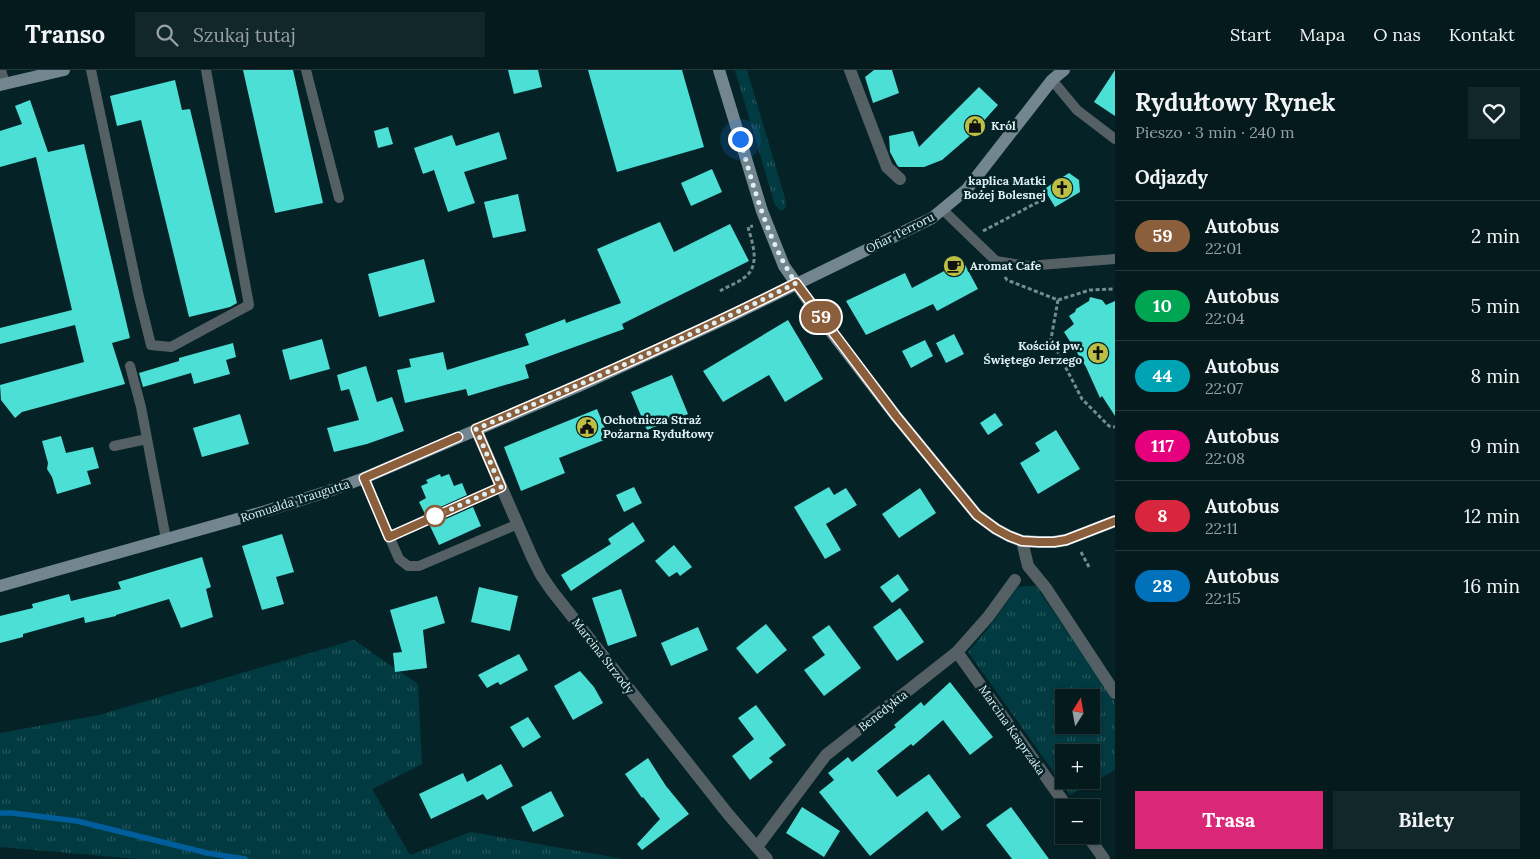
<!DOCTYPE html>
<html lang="pl">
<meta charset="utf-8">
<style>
:root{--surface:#041a1d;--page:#12272a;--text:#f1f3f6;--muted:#97a1a4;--line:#25383b;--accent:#db2777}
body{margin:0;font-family:Lora,serif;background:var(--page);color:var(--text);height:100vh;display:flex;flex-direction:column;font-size:19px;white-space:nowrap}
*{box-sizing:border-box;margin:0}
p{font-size:16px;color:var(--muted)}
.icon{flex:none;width:28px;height:28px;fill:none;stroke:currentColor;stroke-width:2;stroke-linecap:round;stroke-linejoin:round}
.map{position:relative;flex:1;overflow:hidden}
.panel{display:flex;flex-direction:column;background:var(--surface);width:425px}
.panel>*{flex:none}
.badge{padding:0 10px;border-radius:16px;font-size:18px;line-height:32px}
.needle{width:32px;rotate:11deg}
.tools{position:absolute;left:1055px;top:619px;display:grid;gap:10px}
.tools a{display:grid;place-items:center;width:45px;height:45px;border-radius:0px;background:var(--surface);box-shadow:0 1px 4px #0004,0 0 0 1px var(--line);font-size:25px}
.you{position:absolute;width:25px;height:25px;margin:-12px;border:4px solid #fff;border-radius:50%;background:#1a73e8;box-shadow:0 0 0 8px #1a73e833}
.map>.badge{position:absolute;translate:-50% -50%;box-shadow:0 0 0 2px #fff}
h2{padding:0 20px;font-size:19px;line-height:45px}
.round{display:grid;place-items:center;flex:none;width:52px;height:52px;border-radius:0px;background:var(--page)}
.summary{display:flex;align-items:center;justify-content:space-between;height:85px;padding:0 20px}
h1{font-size:24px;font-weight:700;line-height:38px}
.action{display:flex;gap:10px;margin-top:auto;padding:10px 20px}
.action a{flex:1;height:58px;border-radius:0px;background:var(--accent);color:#fff;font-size:20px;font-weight:700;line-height:58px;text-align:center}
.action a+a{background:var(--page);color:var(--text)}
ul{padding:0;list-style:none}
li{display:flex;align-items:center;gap:15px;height:70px;padding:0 20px;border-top:1px solid var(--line)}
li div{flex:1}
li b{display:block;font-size:19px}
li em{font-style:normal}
li .badge{min-width:55px;font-weight:700;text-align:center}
header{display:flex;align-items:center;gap:30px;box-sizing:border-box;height:70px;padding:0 25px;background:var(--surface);border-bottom:1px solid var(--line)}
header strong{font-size:24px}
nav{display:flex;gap:28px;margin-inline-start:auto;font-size:18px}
.search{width:350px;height:45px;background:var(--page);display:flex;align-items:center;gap:12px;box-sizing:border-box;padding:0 18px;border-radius:0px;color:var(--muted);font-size:19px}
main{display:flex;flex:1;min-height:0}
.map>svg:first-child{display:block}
.grass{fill:url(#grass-tufts);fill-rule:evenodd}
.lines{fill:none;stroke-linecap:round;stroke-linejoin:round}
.stream{stroke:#015e9c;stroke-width:5.5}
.building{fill:#4bdfd6}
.path{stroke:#748c8f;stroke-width:3;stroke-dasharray:4 2.5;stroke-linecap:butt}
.lane{stroke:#556065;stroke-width:10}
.street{stroke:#556065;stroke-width:12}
.secondary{stroke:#73858e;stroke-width:12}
.line-casing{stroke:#fff;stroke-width:11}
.line{stroke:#8b5e3c;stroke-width:8}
.walk{stroke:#dff0f3;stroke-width:5;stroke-dasharray:0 9}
.stop-dot{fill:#fff;stroke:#8b5e3c;stroke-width:2.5}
.labels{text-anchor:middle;stroke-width:5;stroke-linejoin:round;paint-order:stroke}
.poi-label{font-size:12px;font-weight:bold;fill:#dff0f3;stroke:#052327;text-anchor:start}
.street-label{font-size:12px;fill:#dff0f3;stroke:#052327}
</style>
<header>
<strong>Transo</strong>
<div class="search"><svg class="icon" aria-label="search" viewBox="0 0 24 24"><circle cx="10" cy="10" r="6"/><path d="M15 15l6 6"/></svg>Szukaj tutaj</div>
<nav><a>Start</a><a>Mapa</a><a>O nas</a><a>Kontakt</a></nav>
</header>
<main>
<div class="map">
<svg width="1115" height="789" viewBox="0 0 1115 789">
<defs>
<pattern id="grass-tufts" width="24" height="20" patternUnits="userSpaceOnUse" patternTransform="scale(1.25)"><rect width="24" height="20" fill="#023a41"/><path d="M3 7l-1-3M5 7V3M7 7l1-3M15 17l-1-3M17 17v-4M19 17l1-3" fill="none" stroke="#26575d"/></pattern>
</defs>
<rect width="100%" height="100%" fill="#052327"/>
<path class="grass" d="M735,0H747L785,128L786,137L783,140H780L775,135Z
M1025,516H1036L1115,632V700L1070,725L968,582L986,561L1018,517ZM1064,628H1091V655H1064ZM1064,682H1091V710H1064Z
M354,570L418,614L422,694L372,719L410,785L471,762L623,789H138L0,777V663L99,645Z"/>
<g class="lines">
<path class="stream" d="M0,743H12L77,751L207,783L245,789"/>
</g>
<path class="building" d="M243,0H293L323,133L275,143Z
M508,0H538L542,17L514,24Z
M588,0H682L704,77L617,102Z
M874,0H892L899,23L873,33L865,7Z
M1115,0V46L1094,32Z
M175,10L182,40L190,39L237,233L230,237L189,247L141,50L117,56L110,26Z
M979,17L998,35L971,65L942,90L924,97H899L897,95L890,82L889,66L913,61L919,77Z
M30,30L48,82L84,74L130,268L112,273L125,314L22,342L15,348L1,330L0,315L84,292L75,255L0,274V258L72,240L36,87L0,97V61L22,54L15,36Z
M388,57L393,74L378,78L374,61Z
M499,62L507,89L464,102L475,133L448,142L434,100L423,104L414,78L452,65L456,76Z
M712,99L722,122L691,136L681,113Z
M1069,103L1079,110L1080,122L1055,137L1044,119Z
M518,124L526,161L493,168L484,132Z
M660,152L674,182L730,154L749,191L622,254L624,259L525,295L529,308L468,326L466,319L405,333L397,300L411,297L409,289L443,282L447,300L529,275L525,264L565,249L566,253L621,233L597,179Z
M424,189L435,232L379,247L368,204Z
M963,191L978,219L937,241L933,234L866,265L846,231L905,203L912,218Z
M1090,227L1102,230L1106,235L1115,231V346L1102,326L1100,328L1086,297L1064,262L1074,254L1069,246L1075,242L1076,239L1089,231Z
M788,250L823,309L785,332L769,305L723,332L703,301Z
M954,264L964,284L946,293L936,273Z
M322,269L330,299L290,310L282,280Z
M925,270L933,286L911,298L902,281Z
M233,273L236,287L226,290L230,304L194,314L191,303L143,317L139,303L179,291V288Z
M366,296L377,332L392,327L404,361L367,374L334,382L327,358L359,350L349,319L341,321L337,305Z
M672,305L688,344L647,360L631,322Z
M597,339L609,368L559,388L565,403L521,421L504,377Z
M995,343L1003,355L988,365L980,353Z
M240,344L249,374L202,387L193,358Z
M1056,360L1080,399L1038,424L1020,393L1040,381L1035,373Z
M61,366L66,383L93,377L99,398L87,401L91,414L57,424L52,407L47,399L48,393L42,371Z
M440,404L441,407L449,404L454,416L462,413L467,425L425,444L419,432L426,428L421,416L428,413L426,410Z
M634,417L642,433L624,442L616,425Z
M829,417L834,425L846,418L857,435L826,454L841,480L825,489L794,437Z
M920,418L936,443L899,468L882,444Z
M473,437L481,456L439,475L430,456Z
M633,452L645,471L571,521L561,505L611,474L608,469Z
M282,464L294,502L276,507L284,534L262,540L242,476Z
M674,475L692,497L680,506L677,502L669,507L655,491Z
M202,487L211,517L206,519L213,547L181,558L169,529L116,545V546L85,553L84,547L23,564V567L0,573V546L33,538L32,534L69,524L71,531L121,519L118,512Z
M898,504L909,520L892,533L880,517Z
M479,517L518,526L510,561L471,552Z
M621,519L637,566L608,576L592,528Z
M437,526L445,553L423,560L427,598L395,602L393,583L402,582L390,540Z
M900,538L924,572L897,591L873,557Z
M766,554L787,580L757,604L736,578Z
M829,555L861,598L824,626L804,600L825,585L812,567Z
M698,557L708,580L671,596L661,573Z
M519,584L528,600L500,615L498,612L487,618L478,605Z
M580,601L594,617L603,633L573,650L554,616Z
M950,612L993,667L970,685L943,650L913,676L911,674L877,701L897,727L929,704L961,747L942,761L927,741L870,786L819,722L834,710L828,703L848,687L852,692L896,657L894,655L921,632L924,636Z
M756,635L786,675L769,688L773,692L750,710L732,686L754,669L738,648Z
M528,647L541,667L523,678L510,657Z
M648,688L666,716L689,744L642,780L637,774L660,749L643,727L642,728L625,704Z
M501,694L513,716L487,730L483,724L431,749L419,724L463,703L467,712Z
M551,721L564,746L533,762L521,737Z
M802,737L840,761L824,787L786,763Z
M1011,737L1049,789H1012L986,755Z"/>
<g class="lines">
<path class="path" d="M983,161L1040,131
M1005,207L1007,210L1058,230L1090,220L1115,219
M720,221C728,216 738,213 745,207C761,195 752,172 748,157L753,156
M1058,230L1051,269L1082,329L1109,356L1115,357
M1081,482L1089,497"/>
<path class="lane" d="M91,0L139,227L151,275L171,277L249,235L206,0
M306,0L339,128
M1052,10L1077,40L1115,69
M943,140L996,191L1027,196L1115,189
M130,296L141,337L166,469
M114,376L147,369
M364,408L399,489L408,496H419L518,454
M389,467L501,417"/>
<path class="street" d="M0,0L4,14
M850,0L887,97L900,109
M476,359L532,487L541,505L552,521L728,744L767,789
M1022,471L1028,496L1046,518L1115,623
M957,582L1068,738
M1087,765L1104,789
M757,777L826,685L957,582L988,547L1015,510"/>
<path class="secondary" d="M719,0L762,141L784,196L819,246L896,346L977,445L996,459L1009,466L1022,471L1039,472H1054L1066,470L1115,451
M0,15L64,0
M0,516L266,441L332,420L364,408L579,316L731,246L932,148L967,119L1052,10L1064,0"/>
</g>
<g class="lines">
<g class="line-casing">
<path id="line" d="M458,367L364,408L389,467L501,417L476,359C584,313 691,266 796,213L896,346L977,445L996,459L1009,466L1022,471L1039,472H1054L1066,470L1115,451"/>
</g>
<use href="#line" class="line"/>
<path class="walk" d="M435,446L431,448L501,417L476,359C584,313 691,266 796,213C769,174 753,116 740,69"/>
</g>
<defs>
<g id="shop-disc" transform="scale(1.125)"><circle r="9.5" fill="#bbc044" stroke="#052327"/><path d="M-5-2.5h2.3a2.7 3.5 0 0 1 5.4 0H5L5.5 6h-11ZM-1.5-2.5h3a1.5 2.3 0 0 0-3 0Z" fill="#111"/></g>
<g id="church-disc" transform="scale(1.125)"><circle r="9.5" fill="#bbc044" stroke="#052327"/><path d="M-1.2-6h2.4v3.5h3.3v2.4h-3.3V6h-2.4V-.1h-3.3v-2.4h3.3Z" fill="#111"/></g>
<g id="cafe-disc" transform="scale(1.125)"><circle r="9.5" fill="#bbc044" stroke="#052327"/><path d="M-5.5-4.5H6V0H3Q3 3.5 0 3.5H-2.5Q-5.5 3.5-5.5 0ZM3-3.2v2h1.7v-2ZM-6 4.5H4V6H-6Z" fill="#111"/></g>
<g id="civic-disc" transform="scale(1.125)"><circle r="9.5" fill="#bbc044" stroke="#052327"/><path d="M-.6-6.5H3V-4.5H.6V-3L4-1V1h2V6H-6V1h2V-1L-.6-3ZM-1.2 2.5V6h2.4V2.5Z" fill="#111"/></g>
</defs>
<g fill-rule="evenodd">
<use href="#shop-disc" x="975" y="56"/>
<use href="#church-disc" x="1062" y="118"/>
<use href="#cafe-disc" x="954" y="196"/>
<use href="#church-disc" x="1098" y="283"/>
<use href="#civic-disc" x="587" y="357"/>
</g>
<circle class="stop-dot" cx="435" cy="446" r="10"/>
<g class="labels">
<g class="poi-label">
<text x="991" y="60">Król</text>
<text x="1046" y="115" text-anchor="end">kaplica Matki<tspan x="1046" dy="14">Bożej Bolesnej</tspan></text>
<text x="970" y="200">Aromat Cafe</text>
<text x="1082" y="280" text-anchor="end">Kościół pw.<tspan x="1082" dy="14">Świętego Jerzego</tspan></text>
<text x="603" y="354">Ochotnicza Straż<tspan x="603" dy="14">Pożarna Rydułtowy</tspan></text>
</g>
<g class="street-label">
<text transform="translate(900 163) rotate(-27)" y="4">Ofiar Terroru</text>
<text transform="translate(295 431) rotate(-18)" y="4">Romualda Traugutta</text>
<text transform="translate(603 586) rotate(52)" y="4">Marcina Strzody</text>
<text transform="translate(883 641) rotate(-38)" y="4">Benedykta</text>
<text transform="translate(1012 660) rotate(55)" y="4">Marcina Kasprzaka</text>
</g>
</g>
</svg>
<div class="tools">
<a><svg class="needle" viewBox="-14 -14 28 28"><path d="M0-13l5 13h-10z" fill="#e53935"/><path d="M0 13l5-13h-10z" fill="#97a1a4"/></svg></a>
<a>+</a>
<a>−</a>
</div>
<div class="you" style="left:740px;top:69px"></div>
<b class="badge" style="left:821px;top:247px;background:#8b5e3c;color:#fff">59</b>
</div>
<section class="panel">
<div class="summary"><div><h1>Rydułtowy Rynek</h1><p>Pieszo · 3 min · 240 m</p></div><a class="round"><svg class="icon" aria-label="heart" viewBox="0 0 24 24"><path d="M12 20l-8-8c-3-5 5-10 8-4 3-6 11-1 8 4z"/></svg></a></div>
<h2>Odjazdy</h2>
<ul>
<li><span class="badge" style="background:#8b5e3c;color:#fff">59</span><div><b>Autobus</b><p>22:01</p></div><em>2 min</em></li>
<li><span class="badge" style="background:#00a651;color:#fff">10</span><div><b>Autobus</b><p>22:04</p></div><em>5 min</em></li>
<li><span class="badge" style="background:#00a3b4;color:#fff">44</span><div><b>Autobus</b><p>22:07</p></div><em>8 min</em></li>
<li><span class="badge" style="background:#e6007e;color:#fff">117</span><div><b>Autobus</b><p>22:08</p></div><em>9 min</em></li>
<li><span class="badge" style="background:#d7263d;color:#fff">8</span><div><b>Autobus</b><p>22:11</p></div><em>12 min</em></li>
<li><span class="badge" style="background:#0072bc;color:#fff">28</span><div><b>Autobus</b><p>22:15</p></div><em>16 min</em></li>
</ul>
<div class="action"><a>Trasa</a><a>Bilety</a></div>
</section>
</main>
